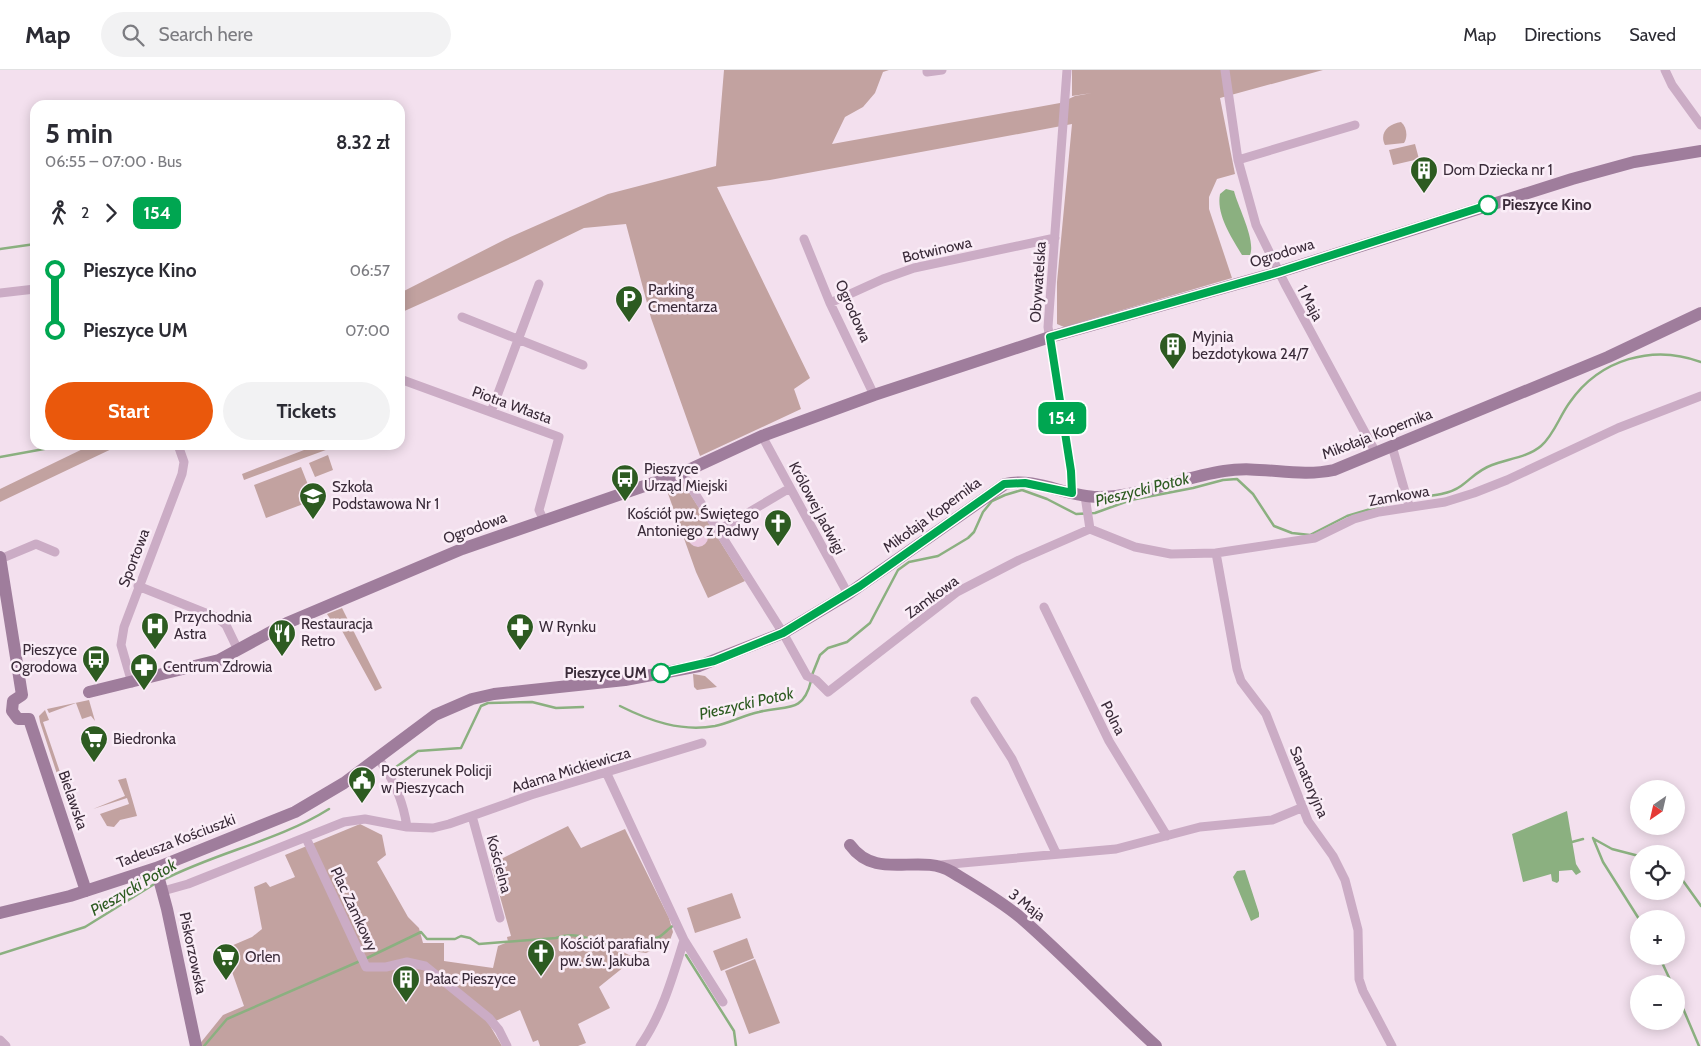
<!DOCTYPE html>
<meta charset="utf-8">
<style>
:root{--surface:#fff;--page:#f2f2f3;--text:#2b2b33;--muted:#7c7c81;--line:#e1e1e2;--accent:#ea580c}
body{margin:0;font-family:Cabin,sans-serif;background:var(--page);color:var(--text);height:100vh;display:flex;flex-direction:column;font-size:19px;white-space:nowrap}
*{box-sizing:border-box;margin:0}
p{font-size:16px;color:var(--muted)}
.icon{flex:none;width:28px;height:28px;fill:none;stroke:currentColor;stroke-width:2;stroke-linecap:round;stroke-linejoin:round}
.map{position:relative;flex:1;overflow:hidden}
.sheet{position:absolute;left:30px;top:30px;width:375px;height:350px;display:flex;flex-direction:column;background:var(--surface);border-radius:15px;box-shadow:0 2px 12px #0003}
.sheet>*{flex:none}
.badge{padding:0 10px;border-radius:8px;font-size:18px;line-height:32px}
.needle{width:32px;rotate:214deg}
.fabs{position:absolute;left:1630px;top:710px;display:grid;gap:10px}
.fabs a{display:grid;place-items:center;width:55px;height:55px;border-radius:50%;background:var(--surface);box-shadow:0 2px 12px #0003;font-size:25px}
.map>.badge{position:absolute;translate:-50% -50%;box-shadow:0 0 0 2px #fff}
.legs{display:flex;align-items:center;gap:8px;height:55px;padding:0 15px;font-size:16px}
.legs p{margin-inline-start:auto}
.headline{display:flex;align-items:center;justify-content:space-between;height:85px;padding:0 15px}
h1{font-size:28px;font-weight:700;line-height:38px}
.action{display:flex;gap:10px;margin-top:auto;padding:10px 15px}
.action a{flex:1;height:58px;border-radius:30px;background:var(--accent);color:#fff;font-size:20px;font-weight:700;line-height:58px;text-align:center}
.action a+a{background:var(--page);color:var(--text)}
ul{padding:0 15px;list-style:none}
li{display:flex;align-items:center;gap:18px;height:60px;font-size:19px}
li i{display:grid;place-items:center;width:8px;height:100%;margin:0 6px;background:currentColor}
li i::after{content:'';width:12px;height:12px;margin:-6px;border:4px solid;border-radius:50%;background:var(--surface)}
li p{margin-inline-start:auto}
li:first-child i{background:linear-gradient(#0000 50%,currentColor 0)}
li:last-child i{background:linear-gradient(currentColor 50%,#0000 0)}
header{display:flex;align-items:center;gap:30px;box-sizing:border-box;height:70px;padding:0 25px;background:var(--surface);border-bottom:1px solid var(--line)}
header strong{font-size:24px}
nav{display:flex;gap:28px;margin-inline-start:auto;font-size:18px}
.search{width:350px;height:45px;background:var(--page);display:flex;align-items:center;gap:12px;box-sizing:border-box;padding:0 18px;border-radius:28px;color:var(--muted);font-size:19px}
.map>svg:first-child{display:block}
.green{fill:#c2a2a0}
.plaza{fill:#eac8e0}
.water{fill:#8bb080}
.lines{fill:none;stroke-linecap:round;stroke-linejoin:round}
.stream{stroke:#8bb080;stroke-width:2.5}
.street{stroke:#cbacc5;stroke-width:9}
.secondary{stroke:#9f7d9c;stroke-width:12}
.line-1-casing{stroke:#fff;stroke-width:11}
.line-1{stroke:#00a651;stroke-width:8}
.stop-1-dot{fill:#fff;stroke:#00a651;stroke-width:2.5}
.labels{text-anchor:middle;stroke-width:5;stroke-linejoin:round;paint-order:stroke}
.poi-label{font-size:15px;fill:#3a2b39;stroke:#faedf7;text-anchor:start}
.stop-label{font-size:15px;font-weight:bold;fill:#3a2b39;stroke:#faedf7;text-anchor:start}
.street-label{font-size:15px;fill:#3a2b39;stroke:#faedf7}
.water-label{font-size:16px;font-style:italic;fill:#2d5b21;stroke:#faedf7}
</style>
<header>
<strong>Map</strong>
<div class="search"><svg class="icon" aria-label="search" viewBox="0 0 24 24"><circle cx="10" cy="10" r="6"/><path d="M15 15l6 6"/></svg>Search here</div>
<nav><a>Map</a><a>Directions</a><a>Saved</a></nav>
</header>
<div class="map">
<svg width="1701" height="976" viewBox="0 0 1701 976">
<rect width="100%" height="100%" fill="#f3e0ee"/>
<path class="green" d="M724,0H889L883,2L875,23L863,37L845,47L832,74L1060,33L1075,26L1092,23L1072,26V0H1323L1220,28L1235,104L1217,109L1209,127V139L1232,208L1064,257L1057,254V212L1072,54L770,110L717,117L810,308L794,319L801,339L700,386L651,248L626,154L584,158L516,191L400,243V223L506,169L608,124L716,96Z
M1401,52C1407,57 1408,67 1404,73L1385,75C1379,63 1388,54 1401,52Z
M1415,74L1419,89L1393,95L1389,80Z
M91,375H120L0,432V419Z
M317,375H333L334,377L244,410L242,404Z
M328,385L333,400L315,407L309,393Z
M301,397L314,430L266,448L254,415Z
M682,411L745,511L708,528L696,502L666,418Z
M342,538L382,618L375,621L335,548L331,550L327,544Z
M693,604L705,606L717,617L697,620L694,617Z
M89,630L95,651L91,646L82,649L76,633L49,643L47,639Z
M45,640L49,650L43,652L60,702H64L65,706L63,710H59L40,652L39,646Z
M126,708L137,746L120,750L114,757L107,756L100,744L129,734L127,728L93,739L125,726L118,710Z
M360,754L382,765L386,785L377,792L408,847L419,858L423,873H444V891L493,898L498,876L508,872L507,867L511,866L491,794L568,756L581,778L625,759L669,848L673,862L669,873L646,883L617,879L635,888L599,917L610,938L578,954L586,973L578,976H540L538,970L533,972L520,940L489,954L502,976H198L223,945L244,936L224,879L252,867L262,859L254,817L266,812L270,817L295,807L285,785Z
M732,823L741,848L695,863L687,838Z
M747,868L754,888L721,901L713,881Z
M755,889L780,953L749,964L725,901Z"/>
<path class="plaza" d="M688 467a10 10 0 1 1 20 0a10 10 0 1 1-20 0Z"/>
<path class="water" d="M1226,119L1234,121C1238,137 1256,170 1250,185H1242C1232,168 1216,145 1220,124Z
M1567,741L1576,794L1581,802L1576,805L1572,800L1559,801V811L1557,813L1552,811L1551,804L1523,812L1512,764Z
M1245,800L1259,843V847L1251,851L1233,807L1237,801Z"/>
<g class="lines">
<path class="stream" d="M0,179L35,174
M0,387L66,375
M1410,428C1426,426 1447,426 1461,416C1472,408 1478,400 1492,395C1508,389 1528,387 1541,376C1554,365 1560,345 1570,332C1600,289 1653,274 1701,292
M812,605L820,585L828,578L847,572L870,553L898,500L909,492L938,486L968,468L974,462L983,442L992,431L1005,425L1022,420L1047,429L1076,444L1095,443L1131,430L1193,418L1223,410L1237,409L1253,424L1274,456L1292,463L1310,465L1347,446L1404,429
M620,636C650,651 681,662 715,656C730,653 744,645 759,642C786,635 803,644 811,611
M392,700L418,681L461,678L481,636L488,633L532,632L556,638L583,637
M1593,768L1603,792L1639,849
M1594,769L1612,779L1639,786
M1572,772L1583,769
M1676,801L1701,836
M163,810C217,782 278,771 329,739
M0,884L85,857L156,813
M686,885L734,961L736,976
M1659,886L1672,914
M365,889L421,862L427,869H455L461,866L470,868L479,874L556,868C572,862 586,867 601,873C610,877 650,871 659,867C664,864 669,858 674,855
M1676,922L1699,976
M204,976L227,949L360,891"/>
<path class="street" d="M927,0V2L942,0
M1067,0L1048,257L1071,401L1072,423
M1225,0L1238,90L1256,155L1285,214L1376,383
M1665,0L1672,15L1701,55
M1238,90L1355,55
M804,169L830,233L874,325
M0,223L35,219
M830,233L883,209L914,198L1055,168
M462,247L583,295
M400,309L559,367L539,440L544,451
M491,342L539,214
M762,366L848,524
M1392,376L1409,436
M682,403L783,563L807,606L816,610L828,622L957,522L1019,490L1090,459L1135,477L1171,484L1216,483L1315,468L1354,449L1379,442L1445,432L1474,423L1507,410L1618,358L1701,326
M1085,426L1090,459
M719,460L790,418
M1216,483L1237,599L1241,611L1266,644L1308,751L1333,786L1345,810L1358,860L1359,909L1363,921L1392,976
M0,489L36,474L55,482
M138,516L218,548L226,555L238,580
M1044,537L1109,671L1167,766
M132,613L121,575L124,557L182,404L184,392L178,375
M975,631L1012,689L1056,783
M377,687C394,709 403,730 407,757
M607,704L684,870C673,906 662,945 640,976
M472,746L500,848
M306,768L366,897H386L407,892L425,896L489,948L499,960L507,976
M940,795L1116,779L1200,757L1272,750L1301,738
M163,821L188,814L344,752L365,749L407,757L433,758L449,754L531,725L702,673
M684,870L723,932
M0,970L6,976"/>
<path class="secondary" d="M0,487L22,625L13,631L12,641L18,649H29L86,821
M89,622L219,590L287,553L462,479L682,403L762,366L874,325L1050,267L1279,202L1572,109L1634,92L1701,81
M850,775C877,812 919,782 952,802C975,816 1001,831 1021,848C1068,889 1110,934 1156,976
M156,798L167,839L196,976
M0,843L70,826L156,798L295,742L344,713L435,645L472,629L494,624L625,610L699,596L783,563L848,524L1005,414C1036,407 1067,427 1098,427C1142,427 1182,407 1224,401C1261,395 1297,408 1334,400L1608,287L1701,243"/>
</g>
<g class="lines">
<g class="line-1-casing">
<path id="line-1" d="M661,603L714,591L783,563L860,516L1004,414L1025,413L1072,423L1071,401L1050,267L1279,202L1488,135"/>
</g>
<use href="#line-1" class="line-1"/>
</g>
<defs>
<g id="building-pin" transform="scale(1.4375)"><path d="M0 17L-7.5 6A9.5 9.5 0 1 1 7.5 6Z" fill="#2d5b21" stroke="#faedf7"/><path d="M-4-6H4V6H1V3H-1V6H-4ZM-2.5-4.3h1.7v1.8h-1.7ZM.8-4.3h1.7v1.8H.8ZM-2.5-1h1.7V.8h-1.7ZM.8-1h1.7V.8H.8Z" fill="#fff"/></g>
<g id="parking-pin" transform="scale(1.4375)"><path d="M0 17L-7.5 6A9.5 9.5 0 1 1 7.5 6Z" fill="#2d5b21" stroke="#faedf7"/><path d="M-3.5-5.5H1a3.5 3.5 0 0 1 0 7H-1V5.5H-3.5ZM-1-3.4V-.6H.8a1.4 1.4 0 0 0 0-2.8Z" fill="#fff"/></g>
<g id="bus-pin" transform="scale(1.4375)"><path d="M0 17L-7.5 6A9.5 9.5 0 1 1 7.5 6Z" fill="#2d5b21" stroke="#faedf7"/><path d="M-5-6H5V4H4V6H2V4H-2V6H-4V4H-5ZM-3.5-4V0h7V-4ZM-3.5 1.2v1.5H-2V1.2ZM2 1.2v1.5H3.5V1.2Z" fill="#fff"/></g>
<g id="school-pin" transform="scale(1.4375)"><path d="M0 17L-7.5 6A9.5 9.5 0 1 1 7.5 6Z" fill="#2d5b21" stroke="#faedf7"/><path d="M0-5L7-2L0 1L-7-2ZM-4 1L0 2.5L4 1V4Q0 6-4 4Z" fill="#fff"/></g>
<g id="church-pin" transform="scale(1.4375)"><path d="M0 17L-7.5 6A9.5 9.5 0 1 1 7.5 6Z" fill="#2d5b21" stroke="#faedf7"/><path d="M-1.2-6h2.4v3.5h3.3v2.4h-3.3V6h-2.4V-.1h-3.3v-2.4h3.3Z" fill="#fff"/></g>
<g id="hospital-pin" transform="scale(1.4375)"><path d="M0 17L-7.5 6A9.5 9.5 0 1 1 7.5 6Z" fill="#2d5b21" stroke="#faedf7"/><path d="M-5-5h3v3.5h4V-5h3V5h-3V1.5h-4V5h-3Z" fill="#fff"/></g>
<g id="pharmacy-pin" transform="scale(1.4375)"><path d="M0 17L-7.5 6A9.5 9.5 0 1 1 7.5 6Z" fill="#2d5b21" stroke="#faedf7"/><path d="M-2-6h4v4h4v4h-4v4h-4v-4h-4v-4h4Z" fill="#fff"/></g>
<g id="restaurant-pin" transform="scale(1.4375)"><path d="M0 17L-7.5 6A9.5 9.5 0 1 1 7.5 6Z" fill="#2d5b21" stroke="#faedf7"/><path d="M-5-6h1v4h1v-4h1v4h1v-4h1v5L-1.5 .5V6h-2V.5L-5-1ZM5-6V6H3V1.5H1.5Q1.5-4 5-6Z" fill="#fff"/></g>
<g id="supermarket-pin" transform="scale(1.4375)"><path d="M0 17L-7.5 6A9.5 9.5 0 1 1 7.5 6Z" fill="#2d5b21" stroke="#faedf7"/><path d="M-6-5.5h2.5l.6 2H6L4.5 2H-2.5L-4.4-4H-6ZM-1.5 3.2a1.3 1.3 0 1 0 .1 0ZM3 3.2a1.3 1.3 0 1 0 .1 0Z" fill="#fff"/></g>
<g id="civic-pin" transform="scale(1.4375)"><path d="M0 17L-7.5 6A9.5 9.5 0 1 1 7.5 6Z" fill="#2d5b21" stroke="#faedf7"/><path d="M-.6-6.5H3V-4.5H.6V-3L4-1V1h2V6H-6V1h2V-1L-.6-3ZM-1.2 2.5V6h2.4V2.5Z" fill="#fff"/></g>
</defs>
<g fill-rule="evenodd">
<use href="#building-pin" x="1424" y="100"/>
<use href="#parking-pin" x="629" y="229"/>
<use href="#building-pin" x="1173" y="276"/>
<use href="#bus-pin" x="625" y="408"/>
<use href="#school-pin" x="313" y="426"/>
<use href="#church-pin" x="778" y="453"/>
<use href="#hospital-pin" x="155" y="556"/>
<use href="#pharmacy-pin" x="520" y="557"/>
<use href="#restaurant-pin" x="282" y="563"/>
<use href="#bus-pin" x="96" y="589"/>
<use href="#pharmacy-pin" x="144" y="597"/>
<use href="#supermarket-pin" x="94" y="669"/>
<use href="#civic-pin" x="362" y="710"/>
<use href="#church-pin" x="541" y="883"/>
<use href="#supermarket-pin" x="226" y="887"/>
<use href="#building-pin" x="406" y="909"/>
</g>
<g class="stop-1-dot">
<circle cx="1488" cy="135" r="9"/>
<circle cx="661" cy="603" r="9"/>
</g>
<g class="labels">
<g class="poi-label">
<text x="1443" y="105">Dom Dziecka nr 1</text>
<text x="648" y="225">Parking<tspan x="648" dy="17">Cmentarza</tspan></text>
<text x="1192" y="272">Myjnia<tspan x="1192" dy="17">bezdotykowa 24/7</tspan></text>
<text x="644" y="404">Pieszyce<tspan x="644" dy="17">Urząd Miejski</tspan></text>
<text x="332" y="422">Szkoła<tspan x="332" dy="17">Podstawowa Nr 1</tspan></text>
<text x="759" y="449" text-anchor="end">Kościół pw. Świętego<tspan x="759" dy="17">Antoniego z Padwy</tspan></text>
<text x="174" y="552">Przychodnia<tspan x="174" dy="17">Astra</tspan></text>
<text x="301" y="559">Restauracja<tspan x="301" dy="17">Retro</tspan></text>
<text x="539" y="562">W Rynku</text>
<text x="77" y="585" text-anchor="end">Pieszyce<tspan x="77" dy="17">Ogrodowa</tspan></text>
<text x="163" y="602">Centrum Zdrowia</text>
<text x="113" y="674">Biedronka</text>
<text x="381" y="706">Posterunek Policji<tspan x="381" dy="17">w Pieszycach</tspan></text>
<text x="560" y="879">Kościół parafialny<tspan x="560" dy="17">pw. św. Jakuba</tspan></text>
<text x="245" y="892">Orlen</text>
<text x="425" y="914">Pałac Pieszyce</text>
</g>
<g class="stop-label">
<text x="1502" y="140">Pieszyce Kino</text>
<text x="647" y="608" text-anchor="end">Pieszyce UM</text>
</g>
<g class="street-label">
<text transform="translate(937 180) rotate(-13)" y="5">Botwinowa</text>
<text transform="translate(1282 183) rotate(-17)" y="5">Ogrodowa</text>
<text transform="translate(1038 212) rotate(-86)" y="5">Obywatelska</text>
<text transform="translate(1310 233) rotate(62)" y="5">1 Maja</text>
<text transform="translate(853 241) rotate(66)" y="5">Ogrodowa</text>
<text transform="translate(512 335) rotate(20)" y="5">Piotra Własta</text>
<text transform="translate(1377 364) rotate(-21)" y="5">Mikołaja Kopernika</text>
<text transform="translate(1399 426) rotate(-10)" y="5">Zamkowa</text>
<text transform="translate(817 438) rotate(62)" y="5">Królowej Jadwigi</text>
<text transform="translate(932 445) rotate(-36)" y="5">Mikołaja Kopernika</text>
<text transform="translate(475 458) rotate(-20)" y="5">Ogrodowa</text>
<text transform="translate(134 488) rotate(-69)" y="5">Sportowa</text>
<text transform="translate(932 527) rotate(-36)" y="5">Zamkowa</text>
<text transform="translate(1113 648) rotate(63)" y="5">Polna</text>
<text transform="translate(571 700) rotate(-17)" y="5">Adama Mickiewicza</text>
<text transform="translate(1309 712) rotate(67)" y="5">Sanatoryjna</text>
<text transform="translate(73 730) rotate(71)" y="5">Bielawska</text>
<text transform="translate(176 771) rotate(-21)" y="5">Tadeusza Kościuszki</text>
<text transform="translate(499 794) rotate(75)" y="5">Kościelna</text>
<text transform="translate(1027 835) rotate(38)" y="5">3 Maja</text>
<text transform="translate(354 839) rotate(65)" y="5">Plac Zamkowy</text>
<text transform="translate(193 883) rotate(78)" y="5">Piskorzowska</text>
</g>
<g class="water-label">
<text transform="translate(1142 419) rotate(-14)" y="6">Pieszycki Potok</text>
<text transform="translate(746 633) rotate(-13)" y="6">Pieszycki Potok</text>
<text transform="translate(133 817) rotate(-30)" y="6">Pieszycki Potok</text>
</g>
</g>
</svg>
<div class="fabs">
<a><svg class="needle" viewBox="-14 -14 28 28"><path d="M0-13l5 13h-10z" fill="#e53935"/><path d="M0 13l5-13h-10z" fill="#7c7c81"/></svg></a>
<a><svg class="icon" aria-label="locate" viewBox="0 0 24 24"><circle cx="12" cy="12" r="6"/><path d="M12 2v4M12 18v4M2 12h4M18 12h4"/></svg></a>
<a>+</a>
<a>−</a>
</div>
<b class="badge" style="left:1062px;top:348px;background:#00a651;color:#fff">154</b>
<section class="sheet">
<div class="headline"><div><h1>5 min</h1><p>06:55 – 07:00 · Bus</p></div><b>8.32 zł</b></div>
<div class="legs"><svg class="icon" aria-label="walk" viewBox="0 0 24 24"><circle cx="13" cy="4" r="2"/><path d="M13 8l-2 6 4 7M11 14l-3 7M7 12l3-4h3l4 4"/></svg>2<svg class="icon" aria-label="forward" viewBox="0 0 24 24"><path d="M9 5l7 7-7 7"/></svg><b class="badge" style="background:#00a651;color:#fff">154</b></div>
<ul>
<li><i style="color:#00a651"></i><b>Pieszyce Kino</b><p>06:57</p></li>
<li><i style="color:#00a651"></i><b>Pieszyce UM</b><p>07:00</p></li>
</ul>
<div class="action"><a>Start</a><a>Tickets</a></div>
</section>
</div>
